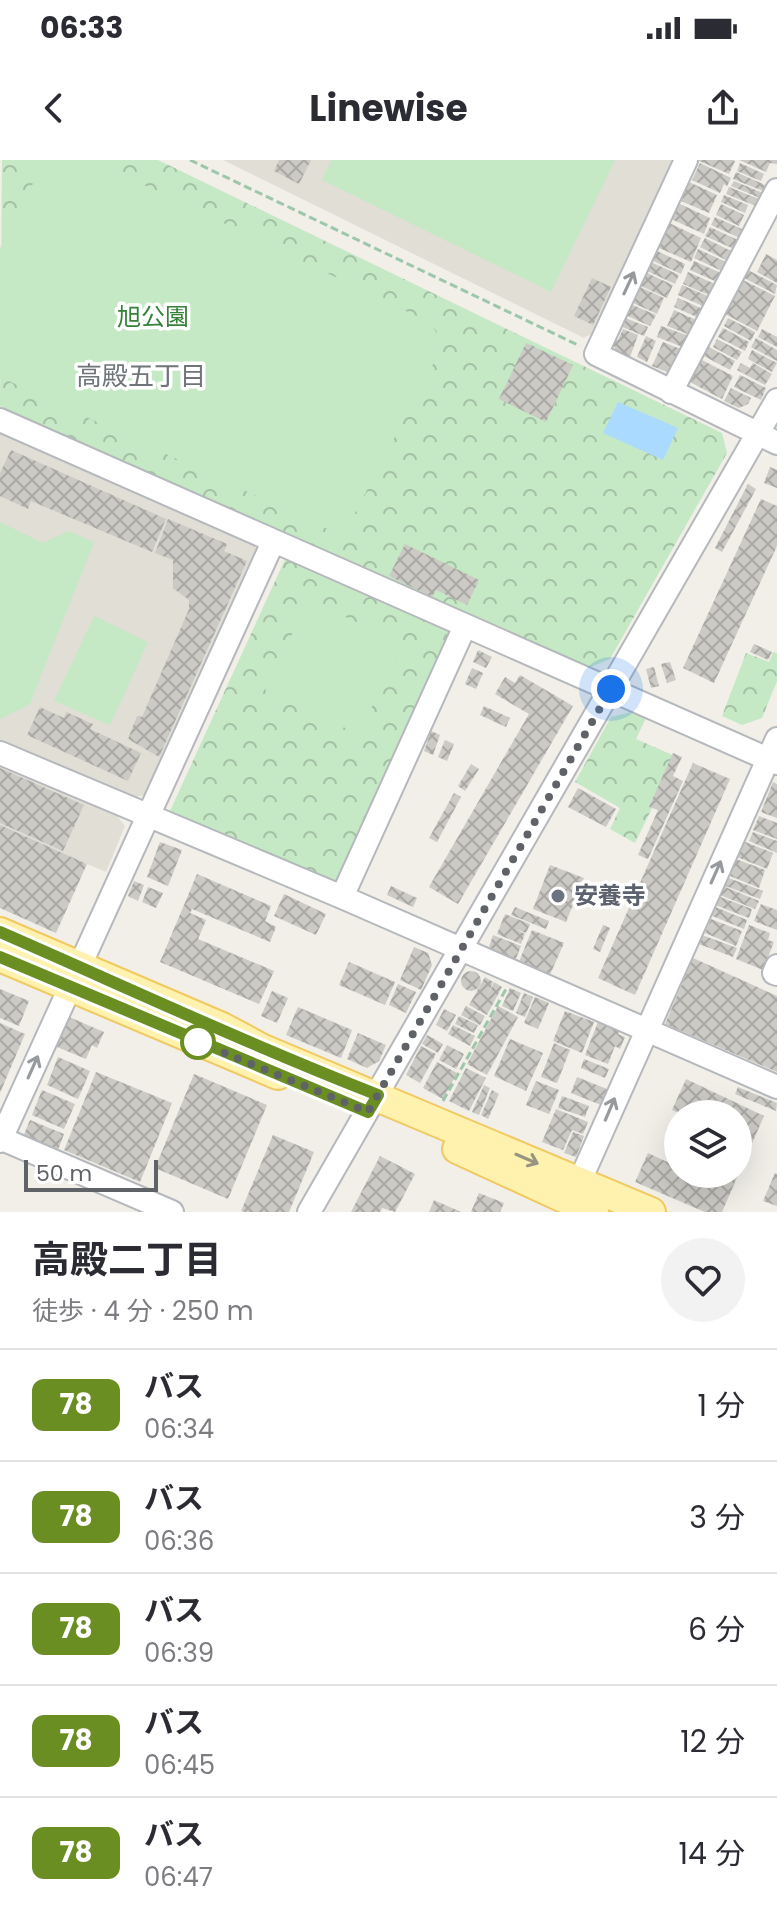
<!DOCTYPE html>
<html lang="ja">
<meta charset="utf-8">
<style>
:root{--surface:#fff;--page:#f2f2f3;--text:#2b2b33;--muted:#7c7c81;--line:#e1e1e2}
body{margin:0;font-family:Poppins,"Noto Sans JP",sans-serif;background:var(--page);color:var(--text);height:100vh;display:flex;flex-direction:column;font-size:30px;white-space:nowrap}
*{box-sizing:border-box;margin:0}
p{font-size:26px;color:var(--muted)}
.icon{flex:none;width:44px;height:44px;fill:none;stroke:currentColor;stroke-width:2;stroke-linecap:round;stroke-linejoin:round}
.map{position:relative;height:1052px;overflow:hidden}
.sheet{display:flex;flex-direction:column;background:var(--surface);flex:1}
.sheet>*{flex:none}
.badge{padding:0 16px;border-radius:12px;font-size:28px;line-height:52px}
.tools{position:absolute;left:664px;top:940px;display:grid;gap:16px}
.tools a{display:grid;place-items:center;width:88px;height:88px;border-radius:50%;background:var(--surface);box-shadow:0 8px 32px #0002;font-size:40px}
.scale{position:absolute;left:24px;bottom:20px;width:134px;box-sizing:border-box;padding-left:8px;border:4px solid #5f6368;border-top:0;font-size:22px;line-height:28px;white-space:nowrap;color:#5f6368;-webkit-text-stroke:6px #fff;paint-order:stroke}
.you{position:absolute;width:40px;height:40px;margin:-20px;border:6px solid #fff;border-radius:50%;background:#1a73e8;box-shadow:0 0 0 12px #1a73e833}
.map>.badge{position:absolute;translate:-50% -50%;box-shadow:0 0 0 4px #fff}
.round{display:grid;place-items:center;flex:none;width:84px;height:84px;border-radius:42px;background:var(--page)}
.head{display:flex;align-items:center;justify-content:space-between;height:136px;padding:0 32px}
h1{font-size:38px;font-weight:700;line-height:60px}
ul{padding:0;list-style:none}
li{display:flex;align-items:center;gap:24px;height:112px;padding:0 32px;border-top:2px solid var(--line)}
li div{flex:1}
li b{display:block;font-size:30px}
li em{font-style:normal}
li .badge{min-width:88px;font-weight:700;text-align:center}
.status{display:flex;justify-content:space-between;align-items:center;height:56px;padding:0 40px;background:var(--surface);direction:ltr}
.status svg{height:22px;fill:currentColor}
header{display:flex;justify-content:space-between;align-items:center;height:104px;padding:0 32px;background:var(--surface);font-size:36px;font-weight:700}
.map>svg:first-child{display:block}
.education{fill:#e1ded6}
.park{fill:url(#park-crowns)}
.garden{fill:#c5e8c5}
.water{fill:#aadaff}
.building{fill:url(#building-cross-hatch)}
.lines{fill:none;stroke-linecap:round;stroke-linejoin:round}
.minor-casing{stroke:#b5b8bc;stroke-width:26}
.major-casing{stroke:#f2c960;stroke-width:32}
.path{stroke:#9cc7a9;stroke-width:3;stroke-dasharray:8 4;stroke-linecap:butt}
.minor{stroke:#fff;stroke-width:22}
.major{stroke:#fff2af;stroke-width:28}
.oneway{stroke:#979a9d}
.oneway2{stroke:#979581}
.line-casing{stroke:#fff;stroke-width:18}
.line{stroke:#6b8e23;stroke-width:12}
.walk{stroke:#5f6368;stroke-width:8;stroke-dasharray:0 14.4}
.worship-dot{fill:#6b7280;stroke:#fff;stroke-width:3}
.stop-dot{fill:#fff;stroke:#6b8e23;stroke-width:4}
.labels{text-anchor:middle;stroke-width:7;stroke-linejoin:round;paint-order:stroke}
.park-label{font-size:24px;fill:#348238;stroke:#fff}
.worship-label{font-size:24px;font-weight:bold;fill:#5b616d;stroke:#fff;text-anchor:start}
.neighbourhood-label{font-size:26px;fill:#70757a;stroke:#fff}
</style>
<div class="status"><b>06:33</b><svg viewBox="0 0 49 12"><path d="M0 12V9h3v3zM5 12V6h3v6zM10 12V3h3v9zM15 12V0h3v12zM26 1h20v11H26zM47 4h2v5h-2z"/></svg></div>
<header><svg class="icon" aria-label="back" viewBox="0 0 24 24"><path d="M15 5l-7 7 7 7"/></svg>Linewise<svg class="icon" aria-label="share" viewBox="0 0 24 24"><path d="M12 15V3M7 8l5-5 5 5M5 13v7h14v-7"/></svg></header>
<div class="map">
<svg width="777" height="1052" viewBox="0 0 777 1052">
<defs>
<pattern id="park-crowns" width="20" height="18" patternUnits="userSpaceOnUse" patternTransform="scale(2)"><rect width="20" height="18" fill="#c5e8c5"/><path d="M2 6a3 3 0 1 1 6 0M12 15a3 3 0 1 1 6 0" fill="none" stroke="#a3c0a4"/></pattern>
<pattern id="building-cross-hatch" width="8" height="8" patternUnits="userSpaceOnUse" patternTransform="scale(2)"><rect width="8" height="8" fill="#cccac5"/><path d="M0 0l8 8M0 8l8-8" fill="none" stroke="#a9a8a4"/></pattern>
</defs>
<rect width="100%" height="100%" fill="#f1efe8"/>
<path class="education" d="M223,0H676L596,171L584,178Z
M0,270L252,383L259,391L147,634L133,638L0,581Z
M0,606L117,656L125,666L106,712L0,667Z"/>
<path class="park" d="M2,0H158L722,273L727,293L610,499L588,508L0,246Z
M287,395L456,472L336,725L170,651Z
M773,492L777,493V521L762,558L742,565L722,556L746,493L769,502Z
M631,552L646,558L636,579L677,597L635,683L610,669L620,648L575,622L611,557Z"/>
<path class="garden" d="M45,0H92L431,163L443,185L343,376L0,217V88Z
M331,0H615L551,132L322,20Z
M0,362L43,383L69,371L94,382L30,544L0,559Z
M309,439L403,485L358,574L265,530Z
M94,456L148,482L110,565L54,541Z"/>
<path class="water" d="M618,242L678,268L663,300L603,273Z"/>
<path class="building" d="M279,0H311L299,24L274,11Z
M697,0H733L735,1L729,14Z
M739,0H777V4L770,3L766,12Z
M700,3L731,18L727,26L724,24L720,33L692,20Z
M740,3L764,14L761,21L737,11Z
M736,12L765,25L763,31L733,19Z
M734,21L763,33L760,38L731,26Z
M689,22L717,35L709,53L681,41Z
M729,27L759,39L756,46L726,34Z
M724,35L748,45L745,53L721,42Z
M678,43L710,58L704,74L671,59Z
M721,44L744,55L739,66L716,55Z
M715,57L744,70L740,78L711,65Z
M667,62L701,78L691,102L657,87Z
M710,67L738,80L734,89L705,76Z
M705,78L733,92L728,101L700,87Z
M698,89L728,103L724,112L694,98Z
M655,90L685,104L681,114L651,100Z
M766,94L777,100V123L757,112Z
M694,101L721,113L717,122L690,110Z
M651,102L679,115L675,124L647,111Z
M744,108L777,125L775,134L740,116Z
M688,112L715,124L711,136L683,124Z
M647,113L673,125L667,138L641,126Z
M592,118L611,127L593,165L574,156Z
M743,120L775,136L757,171L725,154Z
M682,125L710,137L705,147L678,135Z
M638,126L664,138L657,154L631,142Z
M678,138L703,149L699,158L674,147Z
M628,143L656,155L650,166L623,154Z
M674,150L696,160L690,175L667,166Z
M623,157L648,167L644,176L620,166Z
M728,158L755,172L751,181L724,166Z
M661,166L689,176L685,188L657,177Z
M723,168L749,182L745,191L718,177Z
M623,169L638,175L630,197L616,191L612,181L613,178L618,180Z
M762,169L777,177V187L758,177Z
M646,176L656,181L647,202L637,197Z
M756,178L777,190V201L751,187Z
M717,179L742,192L737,200L713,187Z
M663,182L683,190L675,210L667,212L652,206Z
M526,183L573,205L546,262L499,239Z
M707,186L735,201L730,210L702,195Z
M752,190L777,203L772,212L748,199Z
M702,200L733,216L722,239L690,222Z
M741,203L750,208L753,203L772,214L765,225L737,210Z
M740,215L766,228L761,240L734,227Z
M731,228L751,238L748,244L739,248L724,241Z
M11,290L166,359L152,392L31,341L28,349L0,336V313Z
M770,307L777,310V328L764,323Z
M748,324L756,329L722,392L715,388Z
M761,339L777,346V386L714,523L683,508Z
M168,359L227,384L224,391L247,401L159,597L128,579L137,556L142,557L189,449V440L173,428V400L155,393Z
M405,384L479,420L467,445L436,430L432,437L389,416Z
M754,484L772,492L768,500L750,492Z
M478,490L492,497L486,508L473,502Z
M670,502L676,520L667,523L661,504Z
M654,507L659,526L651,528L646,509Z
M472,508L483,513L476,529L465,524Z
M520,515L573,546L458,744L429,727L529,554L495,534L505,517L515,523Z
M484,546L510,558L506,567L480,555Z
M40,547L64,558L66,552L93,564L90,569L141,593L128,621L27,575Z
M431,571L440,575L433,595L424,591Z
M445,580L454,584L447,601L438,597Z
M673,593L682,597L673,616L683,621L648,699L638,695L658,650L649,647Z
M693,603L730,619L635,835L598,818Z
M471,604L479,609L465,631L458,626Z
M0,608L84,645L63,691L0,663Z
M773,622L777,624V658L761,652Z
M578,628L616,649L606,667L568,647Z
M454,633L461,637L437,682L429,678Z
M759,656L777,663V679L753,670Z
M0,665L87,704L56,773L0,748Z
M753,672L777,681V693L749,681Z
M743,681L773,693L767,709L737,697Z
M160,682L182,690L168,726L147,717Z
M736,699L765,710L759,728L730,716Z
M550,705L584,718L566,762L533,749Z
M197,714L271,746L265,761L276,767L270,782L192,749L190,753L206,760L198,779L274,811L259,844L160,802Z
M726,717L763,731L760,739L723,725Z
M134,721L144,725L138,741L128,736Z
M391,726L417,738L413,747L387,735Z
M723,726L759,741L755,749L720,735Z
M148,727L163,733L156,748L142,742Z
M284,734L326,754L316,775L274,756Z
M718,736L752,749L749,758L715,745Z
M761,744L777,750V770L754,761Z
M713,746L747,760L744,769L710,755Z
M515,747L549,761L546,769L511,755Z
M505,754L530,764L526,773L516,769L525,774L521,784L497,774Z
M711,759L742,771L736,786L705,773Z
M603,765L610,768L600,792L593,789Z
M749,765L770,773L768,780L774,782L763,810L736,799Z
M532,770L564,783L549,817L518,804Z
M493,775L521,786L515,801L493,793L489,787Z
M702,775L737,788L733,797L699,784Z
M414,787L428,793L432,805L421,830L400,820Z
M693,798L777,836V912L665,864Z
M349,802L395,822L385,845L339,825Z
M461 821a10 10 0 1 1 20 0a10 10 0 1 1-20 0Z
M485,817L493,822L488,835L494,822L502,827L487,855L469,845Z
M398,824L416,832L406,853L389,845Z
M510,828L521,833L513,851L502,846Z
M0,829L29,841L19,866L0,858Z
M272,831L288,838L277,863L261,856Z
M524,833L533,837L525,857L516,853Z
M535,837L549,843L538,869L524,863Z
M466,846L485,856L480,865L461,855Z
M498,846L518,857L487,915L467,904Z
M298,847L352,870L341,898L286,875Z
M444,849L456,855L447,871L436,865Z
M565,851L594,862L582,893L553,881Z
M459,856L478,865L474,873L455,864Z
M69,857L104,872L97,888L92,885L86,899L57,887Z
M598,862L620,870L618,874L625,877L620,889L615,886L608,904L585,895Z
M0,863L25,874L0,933Z
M453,865L475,876L470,886L448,874Z
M358,873L386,885L379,901L367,908L347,899Z
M427,875L443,884L438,893L422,884Z
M510,879L543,893L526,931L494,916Z
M554,883L570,890L557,923L541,917Z
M447,885L464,894L456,909L439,900Z
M421,886L436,894L420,923L406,915Z
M58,897L90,911L78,939L47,925Z
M584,899L609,909L605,918L581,908Z
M437,902L457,913L443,939L423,928Z
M466,908L486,918L469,951L449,941Z
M96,912L172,943L140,1022L64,990Z
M194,914L267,945L228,1039L155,1008Z
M577,917L607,929L601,945L571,933Z
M686,919L764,956L722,1052H705L635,1022L648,993L678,1007V1014H738V954H681L672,950Z
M536,921L559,930L549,954L526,945Z
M484,925L490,928L479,955L472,952Z
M738,927L777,943L776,951L735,934Z
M42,930L75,944L64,969L32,955Z
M492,930L499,934L488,959L481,955Z
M562,936L589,946L585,957L558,948Z
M556,949L588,962L583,974L572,970L563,990L542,982Z
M30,960L64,974L58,990L23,977Z
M573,972L584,976L576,997L564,993Z
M273,975L314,992L289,1052H245L241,1051Z
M380,996L415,1014L395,1052L382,1048L380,1052H351Z
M775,1013L777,1014V1046L763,1041Z
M479,1033L504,1043L500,1052H471Z
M434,1040L461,1052H429Z"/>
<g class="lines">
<g class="minor-casing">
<path id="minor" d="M686,0L596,194L777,283
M671,232L777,30
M0,260L777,603
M0,593L342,737L777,927
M342,737L465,466
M777,806L774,813L777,814
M0,978L172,1052
M0,981L273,382
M574,1034L777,579
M309,1052L777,240"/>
</g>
<g class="major-casing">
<path id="major" d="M0,772L222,867L263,889L651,1052
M0,797L278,915
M457,989L594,1052"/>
</g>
<path class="path" d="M190,0L580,186
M443,941L506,829"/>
<use href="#minor" class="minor"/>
<use href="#major" class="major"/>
</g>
<defs><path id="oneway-shaft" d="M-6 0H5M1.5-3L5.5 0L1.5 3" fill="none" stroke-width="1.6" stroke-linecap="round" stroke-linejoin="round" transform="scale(2)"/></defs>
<g class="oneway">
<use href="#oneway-shaft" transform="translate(629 123) rotate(-65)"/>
<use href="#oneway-shaft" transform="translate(716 712) rotate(-66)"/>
<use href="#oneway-shaft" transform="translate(33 907) rotate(-66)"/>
<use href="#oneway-shaft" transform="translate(610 949) rotate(-67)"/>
</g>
<use class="oneway2" href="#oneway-shaft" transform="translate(527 999) rotate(23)"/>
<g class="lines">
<g class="line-casing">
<path id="line" d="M0,772C126,827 250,885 378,935L368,952L0,797"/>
</g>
<use href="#line" class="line"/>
<path class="walk" d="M198,882L368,952L611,529"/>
</g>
<circle class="worship-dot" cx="558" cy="736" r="8"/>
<circle class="stop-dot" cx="198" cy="882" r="16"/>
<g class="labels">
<g class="park-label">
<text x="153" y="165">旭公園</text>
</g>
<g class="worship-label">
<text x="574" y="744">安養寺</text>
</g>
<g class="neighbourhood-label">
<text x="141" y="225">高殿五丁目</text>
</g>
</g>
</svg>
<div class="tools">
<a><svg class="icon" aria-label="layers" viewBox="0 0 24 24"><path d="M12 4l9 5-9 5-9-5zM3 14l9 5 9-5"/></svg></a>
</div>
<div class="scale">50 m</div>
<div class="you" style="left:611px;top:529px"></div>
</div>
<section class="sheet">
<div class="head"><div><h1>高殿二丁目</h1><p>徒歩 · 4 分 · 250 m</p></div><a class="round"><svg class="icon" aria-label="heart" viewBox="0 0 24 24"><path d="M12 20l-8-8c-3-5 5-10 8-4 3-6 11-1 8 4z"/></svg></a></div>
<ul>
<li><span class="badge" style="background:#6b8e23;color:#fff">78</span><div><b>バス</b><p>06:34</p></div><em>1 分</em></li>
<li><span class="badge" style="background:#6b8e23;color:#fff">78</span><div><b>バス</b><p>06:36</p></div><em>3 分</em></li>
<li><span class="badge" style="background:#6b8e23;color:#fff">78</span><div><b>バス</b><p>06:39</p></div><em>6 分</em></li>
<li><span class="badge" style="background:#6b8e23;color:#fff">78</span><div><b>バス</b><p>06:45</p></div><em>12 分</em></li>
<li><span class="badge" style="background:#6b8e23;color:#fff">78</span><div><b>バス</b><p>06:47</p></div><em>14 分</em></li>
</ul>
</section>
